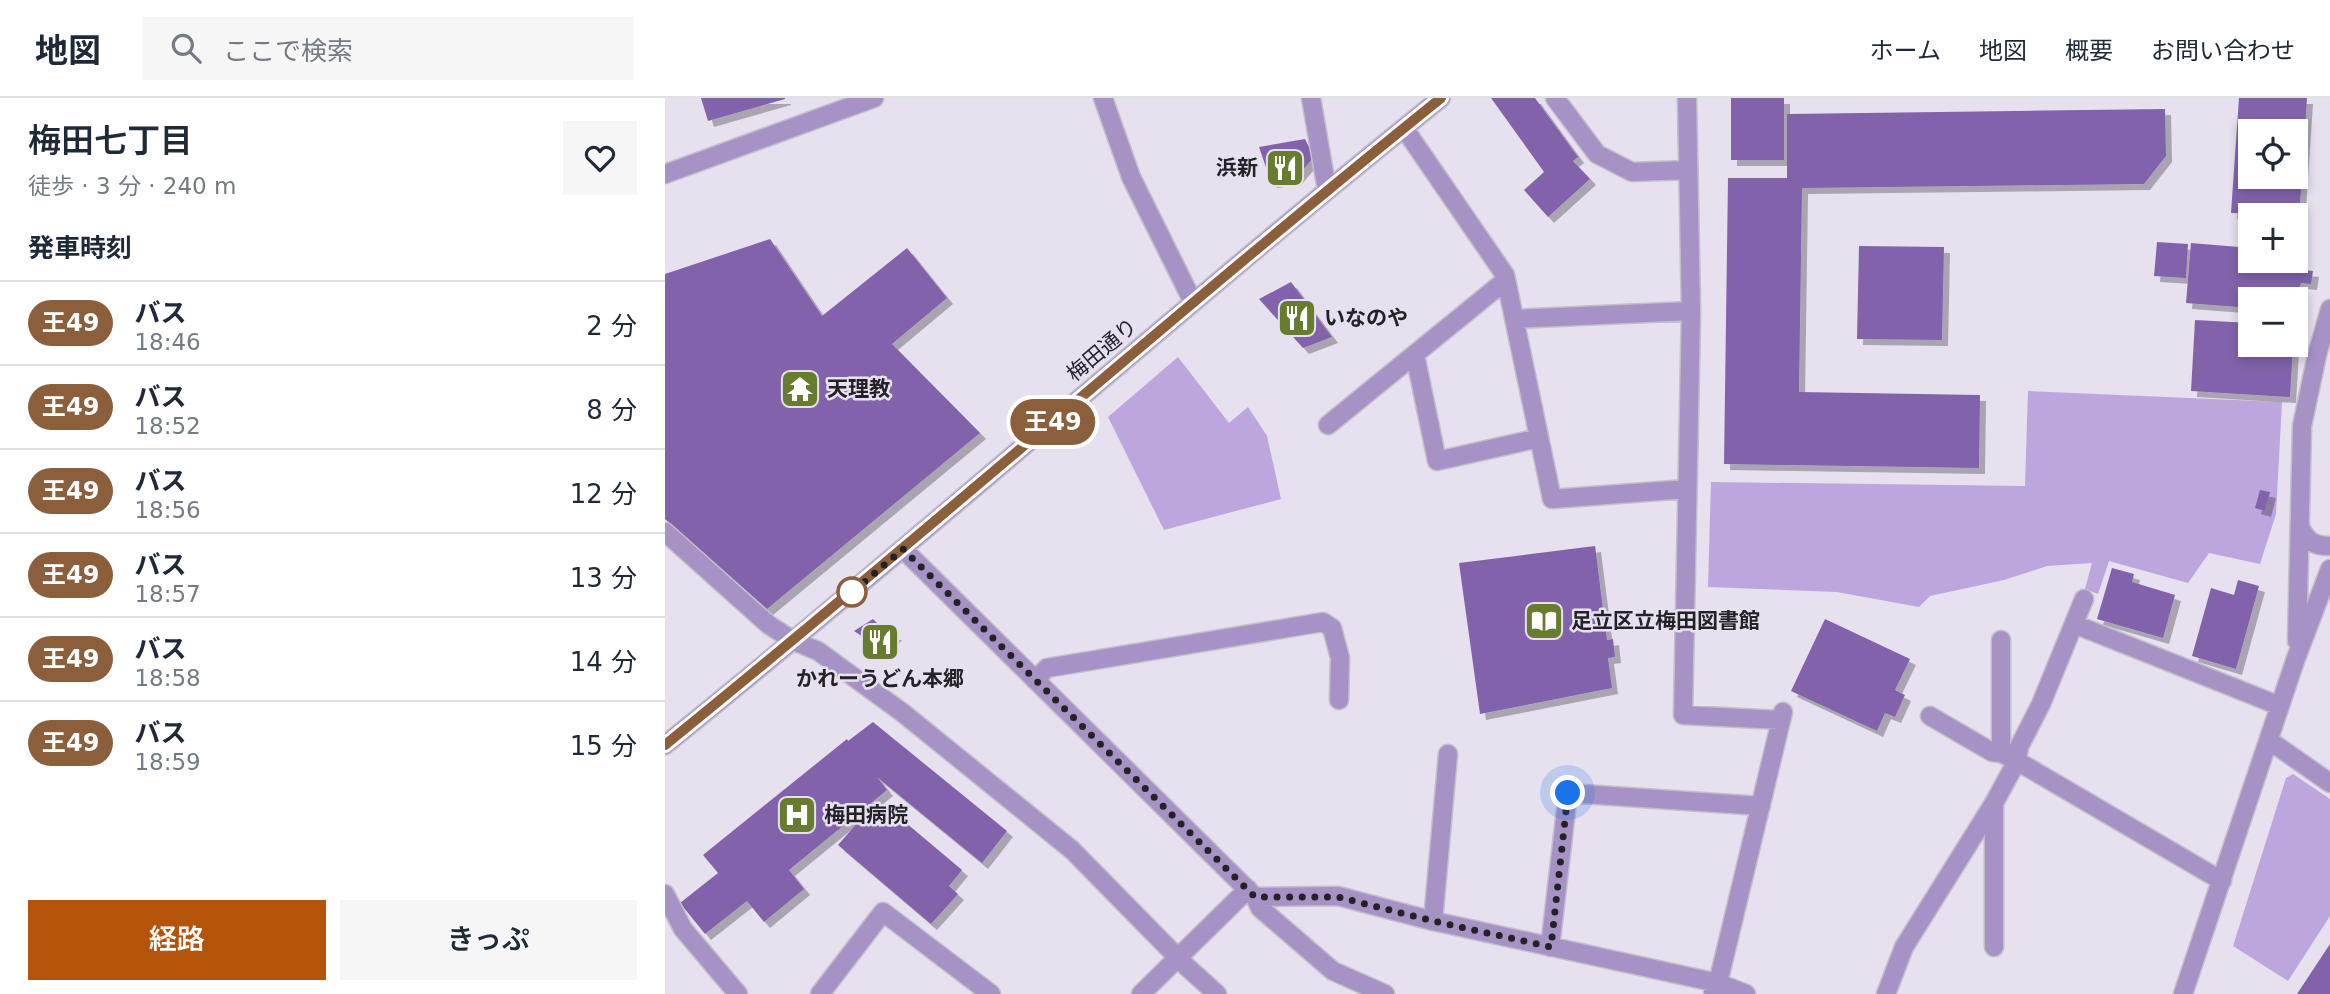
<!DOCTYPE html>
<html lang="ja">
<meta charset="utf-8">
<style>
:root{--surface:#fff;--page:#f6f6f7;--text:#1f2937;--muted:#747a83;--line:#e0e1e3;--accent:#b45309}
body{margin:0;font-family:"DejaVu Sans","Noto Sans JP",sans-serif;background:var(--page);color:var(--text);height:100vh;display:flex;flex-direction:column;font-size:26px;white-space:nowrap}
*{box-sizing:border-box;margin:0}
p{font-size:23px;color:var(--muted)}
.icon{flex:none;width:38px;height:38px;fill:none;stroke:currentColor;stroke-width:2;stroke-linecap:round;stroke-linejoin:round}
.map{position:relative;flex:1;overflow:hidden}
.sheet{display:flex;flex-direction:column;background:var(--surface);width:665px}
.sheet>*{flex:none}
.badge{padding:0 14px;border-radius:23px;font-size:24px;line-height:46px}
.tools{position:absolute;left:1573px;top:21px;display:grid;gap:14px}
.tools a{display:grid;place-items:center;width:70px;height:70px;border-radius:0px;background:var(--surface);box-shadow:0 4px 10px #0003;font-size:35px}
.you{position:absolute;width:35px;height:35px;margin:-18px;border:5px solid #fff;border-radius:50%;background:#1a73e8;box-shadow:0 0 0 10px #1a73e833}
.map>.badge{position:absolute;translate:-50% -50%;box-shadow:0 0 0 4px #fff}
h2{padding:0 28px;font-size:26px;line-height:63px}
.round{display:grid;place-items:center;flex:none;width:74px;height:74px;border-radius:0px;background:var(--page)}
.summary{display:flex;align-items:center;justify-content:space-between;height:119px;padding:0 28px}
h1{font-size:33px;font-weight:600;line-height:52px}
.action{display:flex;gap:14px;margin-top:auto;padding:14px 28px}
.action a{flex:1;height:80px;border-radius:0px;background:var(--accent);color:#fff;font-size:28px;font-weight:600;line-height:80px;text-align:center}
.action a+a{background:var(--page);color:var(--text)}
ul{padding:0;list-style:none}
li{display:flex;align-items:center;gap:21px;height:84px;padding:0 28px;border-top:2px solid var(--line)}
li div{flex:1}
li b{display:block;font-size:26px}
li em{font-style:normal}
li .badge{min-width:77px;font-weight:700;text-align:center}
header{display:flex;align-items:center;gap:42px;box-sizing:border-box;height:98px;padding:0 35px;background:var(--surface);border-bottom:2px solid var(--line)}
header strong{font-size:33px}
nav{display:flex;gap:38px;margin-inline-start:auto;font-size:24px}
.search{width:490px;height:63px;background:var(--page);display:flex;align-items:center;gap:18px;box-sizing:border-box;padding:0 24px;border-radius:0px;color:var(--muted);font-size:26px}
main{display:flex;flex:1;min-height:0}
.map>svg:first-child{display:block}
.green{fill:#bda6dd}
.building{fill:#8263ab;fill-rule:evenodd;filter:url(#shadow)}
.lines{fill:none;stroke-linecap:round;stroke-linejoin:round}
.minor-casing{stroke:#c3becb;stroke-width:21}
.minor{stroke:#a692c5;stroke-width:18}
.line-casing{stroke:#fff;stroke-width:16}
.line{stroke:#8b5e3c;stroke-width:10}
.walk{stroke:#242227;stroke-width:7;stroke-dasharray:0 12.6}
.stop-dot{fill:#fff;stroke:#8b5e3c;stroke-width:3.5}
.labels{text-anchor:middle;stroke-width:5;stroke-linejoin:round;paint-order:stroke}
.poi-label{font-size:21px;font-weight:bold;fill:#242227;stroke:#e6e0ef;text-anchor:start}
.street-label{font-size:21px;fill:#242227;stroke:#e6e0ef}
</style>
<header>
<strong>地図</strong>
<div class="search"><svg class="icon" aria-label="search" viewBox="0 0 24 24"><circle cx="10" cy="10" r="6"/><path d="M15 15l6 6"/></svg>ここで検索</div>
<nav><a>ホーム</a><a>地図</a><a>概要</a><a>お問い合わせ</a></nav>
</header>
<main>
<section class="sheet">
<div class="summary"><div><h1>梅田七丁目</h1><p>徒歩 · 3 分 · 240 m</p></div><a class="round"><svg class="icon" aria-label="heart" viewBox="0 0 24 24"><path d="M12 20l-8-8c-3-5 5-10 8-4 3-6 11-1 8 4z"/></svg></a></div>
<h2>発車時刻</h2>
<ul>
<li><span class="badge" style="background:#8b5e3c;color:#fff">王49</span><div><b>バス</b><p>18:46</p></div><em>2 分</em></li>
<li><span class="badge" style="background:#8b5e3c;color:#fff">王49</span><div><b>バス</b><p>18:52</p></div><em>8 分</em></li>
<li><span class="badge" style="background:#8b5e3c;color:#fff">王49</span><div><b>バス</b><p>18:56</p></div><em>12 分</em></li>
<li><span class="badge" style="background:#8b5e3c;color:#fff">王49</span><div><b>バス</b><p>18:57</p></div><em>13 分</em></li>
<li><span class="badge" style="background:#8b5e3c;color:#fff">王49</span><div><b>バス</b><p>18:58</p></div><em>14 分</em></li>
<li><span class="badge" style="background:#8b5e3c;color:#fff">王49</span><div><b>バス</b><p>18:59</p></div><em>15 分</em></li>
</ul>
<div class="action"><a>経路</a><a>きっぷ</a></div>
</section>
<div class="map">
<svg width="1665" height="896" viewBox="0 0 1665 896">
<defs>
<filter id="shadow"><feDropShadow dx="6" dy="6" stdDeviation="0" flood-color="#0004"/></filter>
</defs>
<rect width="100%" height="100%" fill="#e6e0ef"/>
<path class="green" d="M513,259L564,325L583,309L602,338L616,401L499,432L443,319Z
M1363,293L1617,304L1611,416L1595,466L1544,455L1523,485L1444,463L1433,496L1420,491L1427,465L1382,468L1339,482L1265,498L1254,509L1172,494L1043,489L1046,384L1360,388Z
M1628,676L1665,701V818L1623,883L1568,848L1621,680Z"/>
<path class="building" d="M36,0H120V1L43,23Z
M826,0H870L913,59L908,63L925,81L883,119L859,92L879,74Z
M1066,0H1119V62H1066Z
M1574,0H1642L1634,120H1631V117L1566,115ZM1586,33H1631V79H1586Z
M1500,11L1501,58L1479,86L1137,90L1134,294L1315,297L1314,370L1059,366L1063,80H1122V16Z
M640,41L649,59L630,81L606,84L594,49Z
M105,141L157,218L242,150L282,200L227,246L315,335L102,511L0,421V176Z
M1492,144L1523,146L1521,180L1489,178Z
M1526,145L1586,150V163H1631V154H1633L1637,172L1648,173L1646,186L1636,185L1630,201H1586V210L1521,205Z
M1194,148L1279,149L1277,242L1192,241Z
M626,184L667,239L638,250L594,201Z
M1530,222L1586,225V247H1628L1625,299L1526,293Z
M1595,392L1605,394L1600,413L1590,410Z
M930,448L942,542L948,541L950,559L943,560L947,590L815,616L794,465Z
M1447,470L1469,476L1467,484L1510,497L1498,540L1432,521Z
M1573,482L1594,488L1571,571L1527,558L1546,490L1569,497Z
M208,521L223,536H231L218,552L189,533Z
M1160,521L1245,561L1230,592L1240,597L1230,619L1220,615L1212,633L1126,593Z
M208,624L342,733L317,765L212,679L222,692L124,772L139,791L99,824L82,803L40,836L15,805L53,775L38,757L182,641L183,643Z
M228,714L297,772L284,788L293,796L266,826L173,747L200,716L215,729Z
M1665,846V896H1632Z"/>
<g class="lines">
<g class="minor-casing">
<path id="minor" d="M438,0L466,79L528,204
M646,0L662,92
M890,0L932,56L967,74L1023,72
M1022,0L1026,213L1018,617L1116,622
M739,30L840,177L887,401L1022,391
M0,76L209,0
M849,221L1026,213
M750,257L772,363L874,340
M663,327L841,182
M1636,431C1643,444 1650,448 1665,448
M0,434L104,527L129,543L153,553L238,615L407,752L521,868L552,896
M238,451L590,799L595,810L668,873L720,896
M1409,526L1615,608
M1336,542V655
M1632,543L1637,328L1652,257L1665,211
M370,582L382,570L658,524L667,530L675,560L674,602
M1265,618L1327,654L1336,655L1352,663L1557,783
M1605,643L1665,685
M0,647C262,436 513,211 776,0
M0,796L18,831L73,896
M590,799L673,798L768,823L1053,885L1081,896
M768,823L783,656
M885,849L903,695L1096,708
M1329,849V705
M1048,893L1053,885L1118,614
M155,896L218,814L326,896
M476,896L583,791
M1221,896L1239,849L1329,705L1352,663L1354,649L1376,606L1419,501
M1518,896L1631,560L1665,471"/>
</g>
<use href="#minor" class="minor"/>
</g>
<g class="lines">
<g class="line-casing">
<path id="line" d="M0,647C262,435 514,211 776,0"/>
</g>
<use href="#line" class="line"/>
<path class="walk" d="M187,494L184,497L238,451L590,799H673L768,823L886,849L903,695"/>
</g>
<defs>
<g id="restaurant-square" transform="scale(2.0125)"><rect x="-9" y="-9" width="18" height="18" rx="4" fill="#677c2e" stroke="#e6e0ef"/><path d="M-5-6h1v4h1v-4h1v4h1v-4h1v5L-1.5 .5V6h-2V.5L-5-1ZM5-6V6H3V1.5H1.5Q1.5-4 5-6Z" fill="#fff"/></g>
<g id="temple-square" transform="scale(2.0125)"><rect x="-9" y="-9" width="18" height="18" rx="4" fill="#677c2e" stroke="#e6e0ef"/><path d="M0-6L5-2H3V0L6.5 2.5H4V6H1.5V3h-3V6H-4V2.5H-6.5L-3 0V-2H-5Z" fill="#fff"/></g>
<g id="library-square" transform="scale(2.0125)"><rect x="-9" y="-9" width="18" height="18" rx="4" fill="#677c2e" stroke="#e6e0ef"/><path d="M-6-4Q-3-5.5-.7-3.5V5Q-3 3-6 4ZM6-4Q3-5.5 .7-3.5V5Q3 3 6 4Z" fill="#fff"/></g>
<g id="hospital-square" transform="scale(2.0125)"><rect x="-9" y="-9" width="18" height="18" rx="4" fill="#677c2e" stroke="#e6e0ef"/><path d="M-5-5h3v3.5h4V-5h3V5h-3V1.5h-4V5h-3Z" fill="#fff"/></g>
</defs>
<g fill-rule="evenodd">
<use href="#restaurant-square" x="620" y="70"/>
<use href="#restaurant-square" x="632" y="220"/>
<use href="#temple-square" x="135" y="291"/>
<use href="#library-square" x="879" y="523"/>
<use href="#restaurant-square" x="215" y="544"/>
<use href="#hospital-square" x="132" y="717"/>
</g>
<circle class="stop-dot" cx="187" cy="494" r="14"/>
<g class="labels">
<g class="poi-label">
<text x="593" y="77" text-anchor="end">浜新</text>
<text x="659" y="227">いなのや</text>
<text x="162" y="298">天理教</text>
<text x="906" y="530">足立区立梅田図書館</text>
<text x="215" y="588" text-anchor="middle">かれーうどん本郷</text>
<text x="159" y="724">梅田病院</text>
</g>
<g class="street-label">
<text transform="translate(437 252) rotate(-40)" y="7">梅田通り</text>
</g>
</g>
</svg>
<div class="tools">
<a><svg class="icon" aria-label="locate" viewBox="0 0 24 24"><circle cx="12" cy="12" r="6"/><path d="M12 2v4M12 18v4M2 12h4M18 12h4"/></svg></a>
<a>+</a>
<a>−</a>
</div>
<div class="you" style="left:903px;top:695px"></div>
<b class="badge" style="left:388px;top:324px;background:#8b5e3c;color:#fff">王49</b>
</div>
</main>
